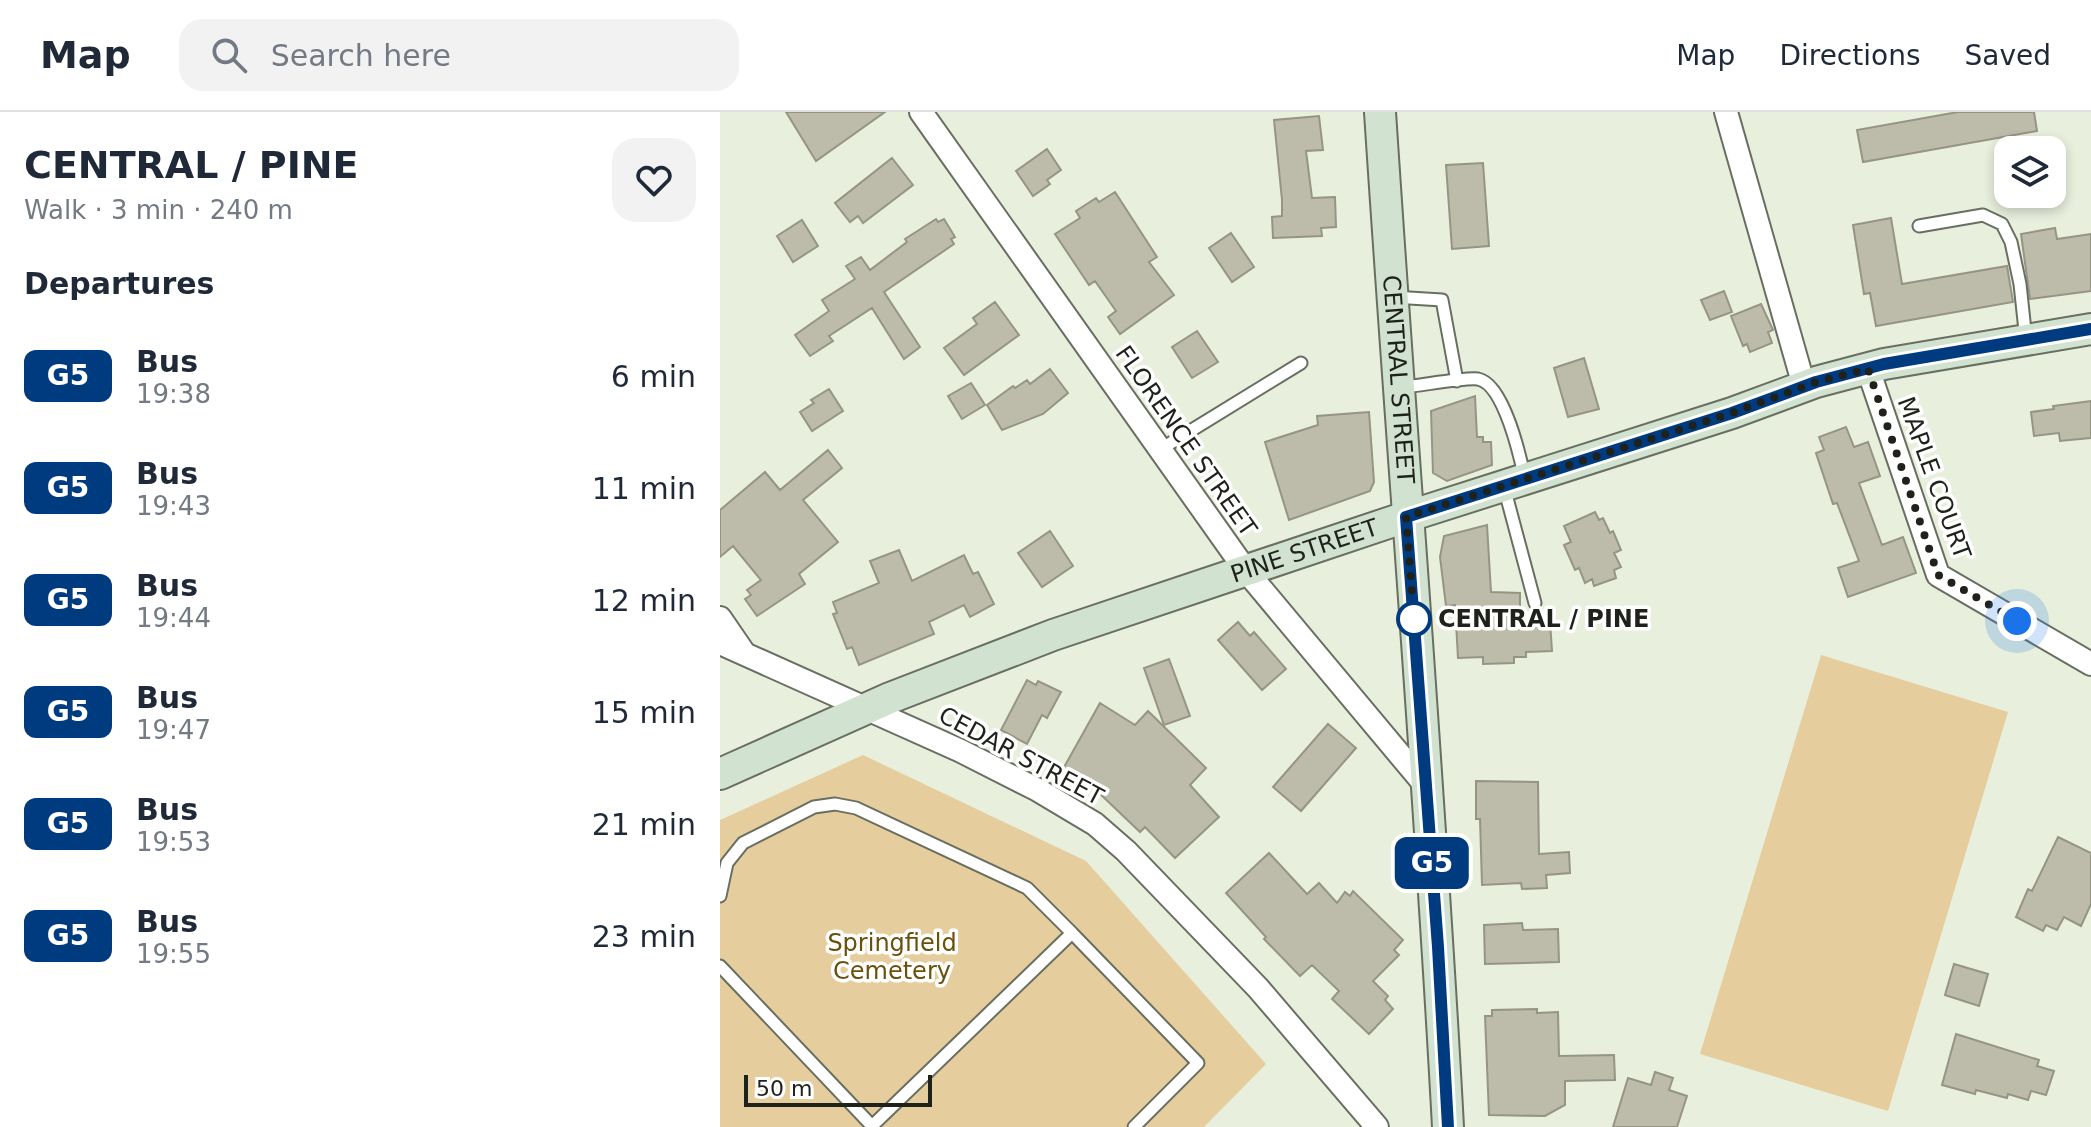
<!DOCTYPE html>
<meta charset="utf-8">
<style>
:root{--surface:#fff;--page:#f2f2f3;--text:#1f2937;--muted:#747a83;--line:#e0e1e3}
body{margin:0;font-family:"DejaVu Sans",sans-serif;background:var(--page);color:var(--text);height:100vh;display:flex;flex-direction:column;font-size:30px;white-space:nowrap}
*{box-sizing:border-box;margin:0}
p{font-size:26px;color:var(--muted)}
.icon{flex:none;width:44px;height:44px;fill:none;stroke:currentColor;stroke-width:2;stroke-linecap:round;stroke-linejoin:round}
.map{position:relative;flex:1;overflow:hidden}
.panel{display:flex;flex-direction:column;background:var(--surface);width:720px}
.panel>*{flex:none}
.badge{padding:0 16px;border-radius:12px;font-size:28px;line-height:52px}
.controls{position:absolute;left:1274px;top:24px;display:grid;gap:16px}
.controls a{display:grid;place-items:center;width:72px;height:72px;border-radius:16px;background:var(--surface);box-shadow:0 4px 12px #0003;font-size:40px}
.scale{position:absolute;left:24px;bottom:20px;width:188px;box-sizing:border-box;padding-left:8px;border:4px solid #1f211b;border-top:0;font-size:22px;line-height:28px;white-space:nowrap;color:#1f211b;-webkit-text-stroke:6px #fff;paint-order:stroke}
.you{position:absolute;width:40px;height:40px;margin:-20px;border:6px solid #fff;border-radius:50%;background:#1a73e8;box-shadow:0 0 0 12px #1a73e833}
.map>.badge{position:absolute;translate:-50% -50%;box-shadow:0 0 0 4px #fff}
h2{padding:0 24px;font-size:30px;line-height:72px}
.round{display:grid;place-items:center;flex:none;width:84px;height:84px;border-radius:24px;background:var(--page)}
.summary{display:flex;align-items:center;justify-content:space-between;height:136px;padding:0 24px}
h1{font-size:38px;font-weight:700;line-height:60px}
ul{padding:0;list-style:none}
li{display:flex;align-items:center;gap:24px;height:112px;padding:0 24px}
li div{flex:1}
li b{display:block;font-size:30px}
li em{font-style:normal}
li .badge{min-width:88px;font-weight:700;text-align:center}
header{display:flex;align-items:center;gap:48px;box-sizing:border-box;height:112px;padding:0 40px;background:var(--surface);border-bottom:2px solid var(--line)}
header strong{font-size:38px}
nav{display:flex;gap:44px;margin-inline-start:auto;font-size:28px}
.search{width:560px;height:72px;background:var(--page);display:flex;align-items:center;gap:20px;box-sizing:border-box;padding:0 28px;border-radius:24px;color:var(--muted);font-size:30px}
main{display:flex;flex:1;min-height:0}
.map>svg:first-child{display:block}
.green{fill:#e5cd9d}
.building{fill:#bdbcab;stroke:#969584;stroke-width:2}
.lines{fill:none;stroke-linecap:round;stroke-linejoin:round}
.lane-casing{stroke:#696f60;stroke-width:15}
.street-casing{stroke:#696f60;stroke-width:26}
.secondary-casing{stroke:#696f60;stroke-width:34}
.lane{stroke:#fff;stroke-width:11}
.street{stroke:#fff;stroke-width:22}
.secondary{stroke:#d1e2d0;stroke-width:30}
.line-casing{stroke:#fff;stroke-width:18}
.line{stroke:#003b80;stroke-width:12}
.walk{stroke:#1f211b;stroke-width:8;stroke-dasharray:0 14.4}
.stop-dot{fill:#fff;stroke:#003b80;stroke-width:4}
.labels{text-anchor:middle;stroke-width:7;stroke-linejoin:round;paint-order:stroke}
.street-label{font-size:24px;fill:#1f211b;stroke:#fff}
.stop-label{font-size:24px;font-weight:bold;fill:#1f211b;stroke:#fff;text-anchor:start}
.park-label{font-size:24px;fill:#6b500b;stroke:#fff}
</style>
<header>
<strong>Map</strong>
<div class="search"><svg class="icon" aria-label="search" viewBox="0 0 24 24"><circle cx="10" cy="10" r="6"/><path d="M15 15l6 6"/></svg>Search here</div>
<nav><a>Map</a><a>Directions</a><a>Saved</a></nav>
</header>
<main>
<section class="panel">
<div class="summary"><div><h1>CENTRAL / PINE</h1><p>Walk · 3 min · 240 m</p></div><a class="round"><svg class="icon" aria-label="heart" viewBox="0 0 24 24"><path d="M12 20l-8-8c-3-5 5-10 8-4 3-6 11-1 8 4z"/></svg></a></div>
<h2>Departures</h2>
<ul>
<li><span class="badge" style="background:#003b80;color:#fff">G5</span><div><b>Bus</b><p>19:38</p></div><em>6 min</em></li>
<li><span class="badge" style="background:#003b80;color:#fff">G5</span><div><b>Bus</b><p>19:43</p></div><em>11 min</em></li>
<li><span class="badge" style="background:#003b80;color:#fff">G5</span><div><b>Bus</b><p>19:44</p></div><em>12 min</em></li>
<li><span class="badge" style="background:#003b80;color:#fff">G5</span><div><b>Bus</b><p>19:47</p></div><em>15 min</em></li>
<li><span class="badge" style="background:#003b80;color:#fff">G5</span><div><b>Bus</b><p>19:53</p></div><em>21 min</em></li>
<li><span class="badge" style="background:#003b80;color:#fff">G5</span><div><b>Bus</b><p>19:55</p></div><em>23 min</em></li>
</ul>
</section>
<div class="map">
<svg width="1371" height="1015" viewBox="0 0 1371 1015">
<rect width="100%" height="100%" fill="#e8efdd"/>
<path class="green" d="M1101,543L1288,600L1168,999L980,942Z
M143,643L366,749L546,952L484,1015H0V708Z"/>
<path class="building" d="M66,0H165L96,49Z
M1238,0H1314L1317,19L1143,50L1137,18Z
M599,4L603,38L586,39L592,86L615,85L616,115L601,116L602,124L553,126L552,105L562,104V88L554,8Z
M327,37L341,58L327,68L330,72L313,84L296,59Z
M172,46L193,73L143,111L138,104L130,110L115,91Z
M763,51L769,134L732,137L726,53Z
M395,80L437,145L429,150L454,183L400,222L388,205L396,199L375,169L369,173L335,122L360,106L356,99L376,86L379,90Z
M1171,106L1182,172L1287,154L1293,190L1156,214L1150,181L1144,182L1133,113Z
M216,107L218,110L224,107L235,125L231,127L234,132L164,180L200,235L184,247L152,196L109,224L113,229L90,244L75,223L109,199L102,188L135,167L126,154L141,145L150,158L187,130L185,127Z
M82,108L98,134L73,150L57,124Z
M1335,116L1337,127L1371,122V179L1310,187L1301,122Z
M511,121L534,155L512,170L489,136Z
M1004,179L1012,200L990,208L981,188Z
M275,190L299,223L244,263L224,236L257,212L253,206Z
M1041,192L1053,218L1048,220L1052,231L1030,240L1027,232L1023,234L1011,204Z
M477,219L498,250L472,266L452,235Z
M864,246L879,297L848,305L834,256Z
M330,257L348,281L323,302L282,318L267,293L293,274L295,276L307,268L310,272Z
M251,271L265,293L242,307L228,284Z
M109,277L123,299L92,319L80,300L94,291L91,288Z
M755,284L757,325H763V330H771L772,353L727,369L713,361L711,299Z
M1371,289V326L1340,329L1339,321L1314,324L1311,300L1334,297L1333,294Z
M649,300L654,370L650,379L569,408L545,330L598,313L597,304Z
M1126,315L1134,335L1148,330L1160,364L1139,371L1162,433L1183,425L1196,461L1128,485L1118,456L1139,449L1117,391L1113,392L1096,341L1104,338L1099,325Z
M108,338L122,356L83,388L118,430L79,462L85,472L37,504L25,487L31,483L27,478L41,468L13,434L0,445V398L45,360L60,378Z
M875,400L879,408L883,406L890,421L893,419L901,438L894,441L901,455L894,458L896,466L874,474L872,467L865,471L859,456L855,458L844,433L851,430L844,414Z
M767,413L771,480L800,481V510L830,509L832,539L806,540V545H794V551L763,552V545L738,546L735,493L726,494L720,445L724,424Z
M330,419L353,454L322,475L298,441Z
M179,438L192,469L244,443L253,462L258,460L274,492L250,505L244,493L209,510L214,522L139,553L132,535L127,537L113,502L117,501L113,490L159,471L150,449Z
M518,510L530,524L534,520L566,557L542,578L498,528Z
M449,547L470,604L444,613L424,556Z
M307,568L316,573L318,569L341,580L327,606L322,603L307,632L281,618Z
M380,591L415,613L428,599L486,656L470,673L499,705L455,746L425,715L420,720L377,679L343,657Z
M608,612L636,636L581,699L553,675Z
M756,669L818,670L819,742L849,740L850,761L826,763L827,776L802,777L801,771L762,773L760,707H756Z
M1338,725L1371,741V792L1361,814L1344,805L1337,818L1326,813L1323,819L1296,805L1308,777L1312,779Z
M549,741L587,782L599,771L617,791L625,780L630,784L633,779L683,828L674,838L679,843L653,869L668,884L665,888L673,897L649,922L612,887L619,879L592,853L580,864L544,827L546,825L506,781Z
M802,811L803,818L838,817L839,850L765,852L764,813Z
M1234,852L1268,862L1259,894L1225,883Z
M817,897V901L838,900L839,944L894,943L895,968L845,969V993L825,1004L769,1003L765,904H772V898Z
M1236,922L1319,948L1317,954L1334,959L1326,983L1311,979L1308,988L1288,982L1287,986L1256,978L1255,982L1222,973Z
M935,960L953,966L949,978L967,984L957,1015H893L908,966L931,973Z"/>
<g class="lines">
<g class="lane-casing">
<path id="lane" d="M1199,114L1263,103L1282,112L1291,130L1300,172L1306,228
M673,185L722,188L737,269
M682,275C699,274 745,265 758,267C784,272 800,344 805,367
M441,337L581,251
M784,375L815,491
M0,784L7,751L23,731L94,695L115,692L136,696L307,776L352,821
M0,854L153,1015
M151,1015L352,821L478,951L414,1015"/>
</g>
<g class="street-casing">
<path id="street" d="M201,0L527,460L706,674
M1006,0L1084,274
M1148,257L1218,463L1371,552
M0,506L24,541
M0,531L241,639L318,678L375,712L406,739L538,876L657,1015"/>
</g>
<g class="secondary-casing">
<g id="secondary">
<path id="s1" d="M660,0C682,338 710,676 728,1015"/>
<path id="s2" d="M0,662L170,586L333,523L686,405L1012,301L1096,270L1164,252L1371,217"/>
</g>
</g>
<use href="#lane" class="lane"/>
<use href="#street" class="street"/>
<use href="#secondary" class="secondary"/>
</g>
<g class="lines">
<g class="line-casing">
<path id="line" d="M728,1015L718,835L686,405L1012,301L1096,270L1164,252L1371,217"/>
</g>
<use href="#line" class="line"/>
<path class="walk" d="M694,507L686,405L1012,301L1096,270L1148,257L1218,463L1297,509"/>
</g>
<circle class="stop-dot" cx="694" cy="507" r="16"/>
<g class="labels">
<g class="street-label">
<text dy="8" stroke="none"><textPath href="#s1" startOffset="268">CENTRAL STREET</textPath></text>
<text transform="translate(466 329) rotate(55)" y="8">FLORENCE STREET</text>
<text transform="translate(1214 366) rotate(70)" y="8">MAPLE COURT</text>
<text dy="8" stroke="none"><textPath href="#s2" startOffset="626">PINE STREET</textPath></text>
<text transform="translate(301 644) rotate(28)" y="8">CEDAR STREET</text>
</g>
<g class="stop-label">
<text x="718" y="515">CENTRAL / PINE</text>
</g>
<g class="park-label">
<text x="172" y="839">Springfield<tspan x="172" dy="28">Cemetery</tspan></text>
</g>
</g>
</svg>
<div class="controls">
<a><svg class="icon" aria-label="layers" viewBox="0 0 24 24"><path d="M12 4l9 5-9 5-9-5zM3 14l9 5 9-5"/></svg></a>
</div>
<div class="scale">50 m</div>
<div class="you" style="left:1297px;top:509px"></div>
<b class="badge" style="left:712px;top:751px;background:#003b80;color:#fff">G5</b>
</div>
</main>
